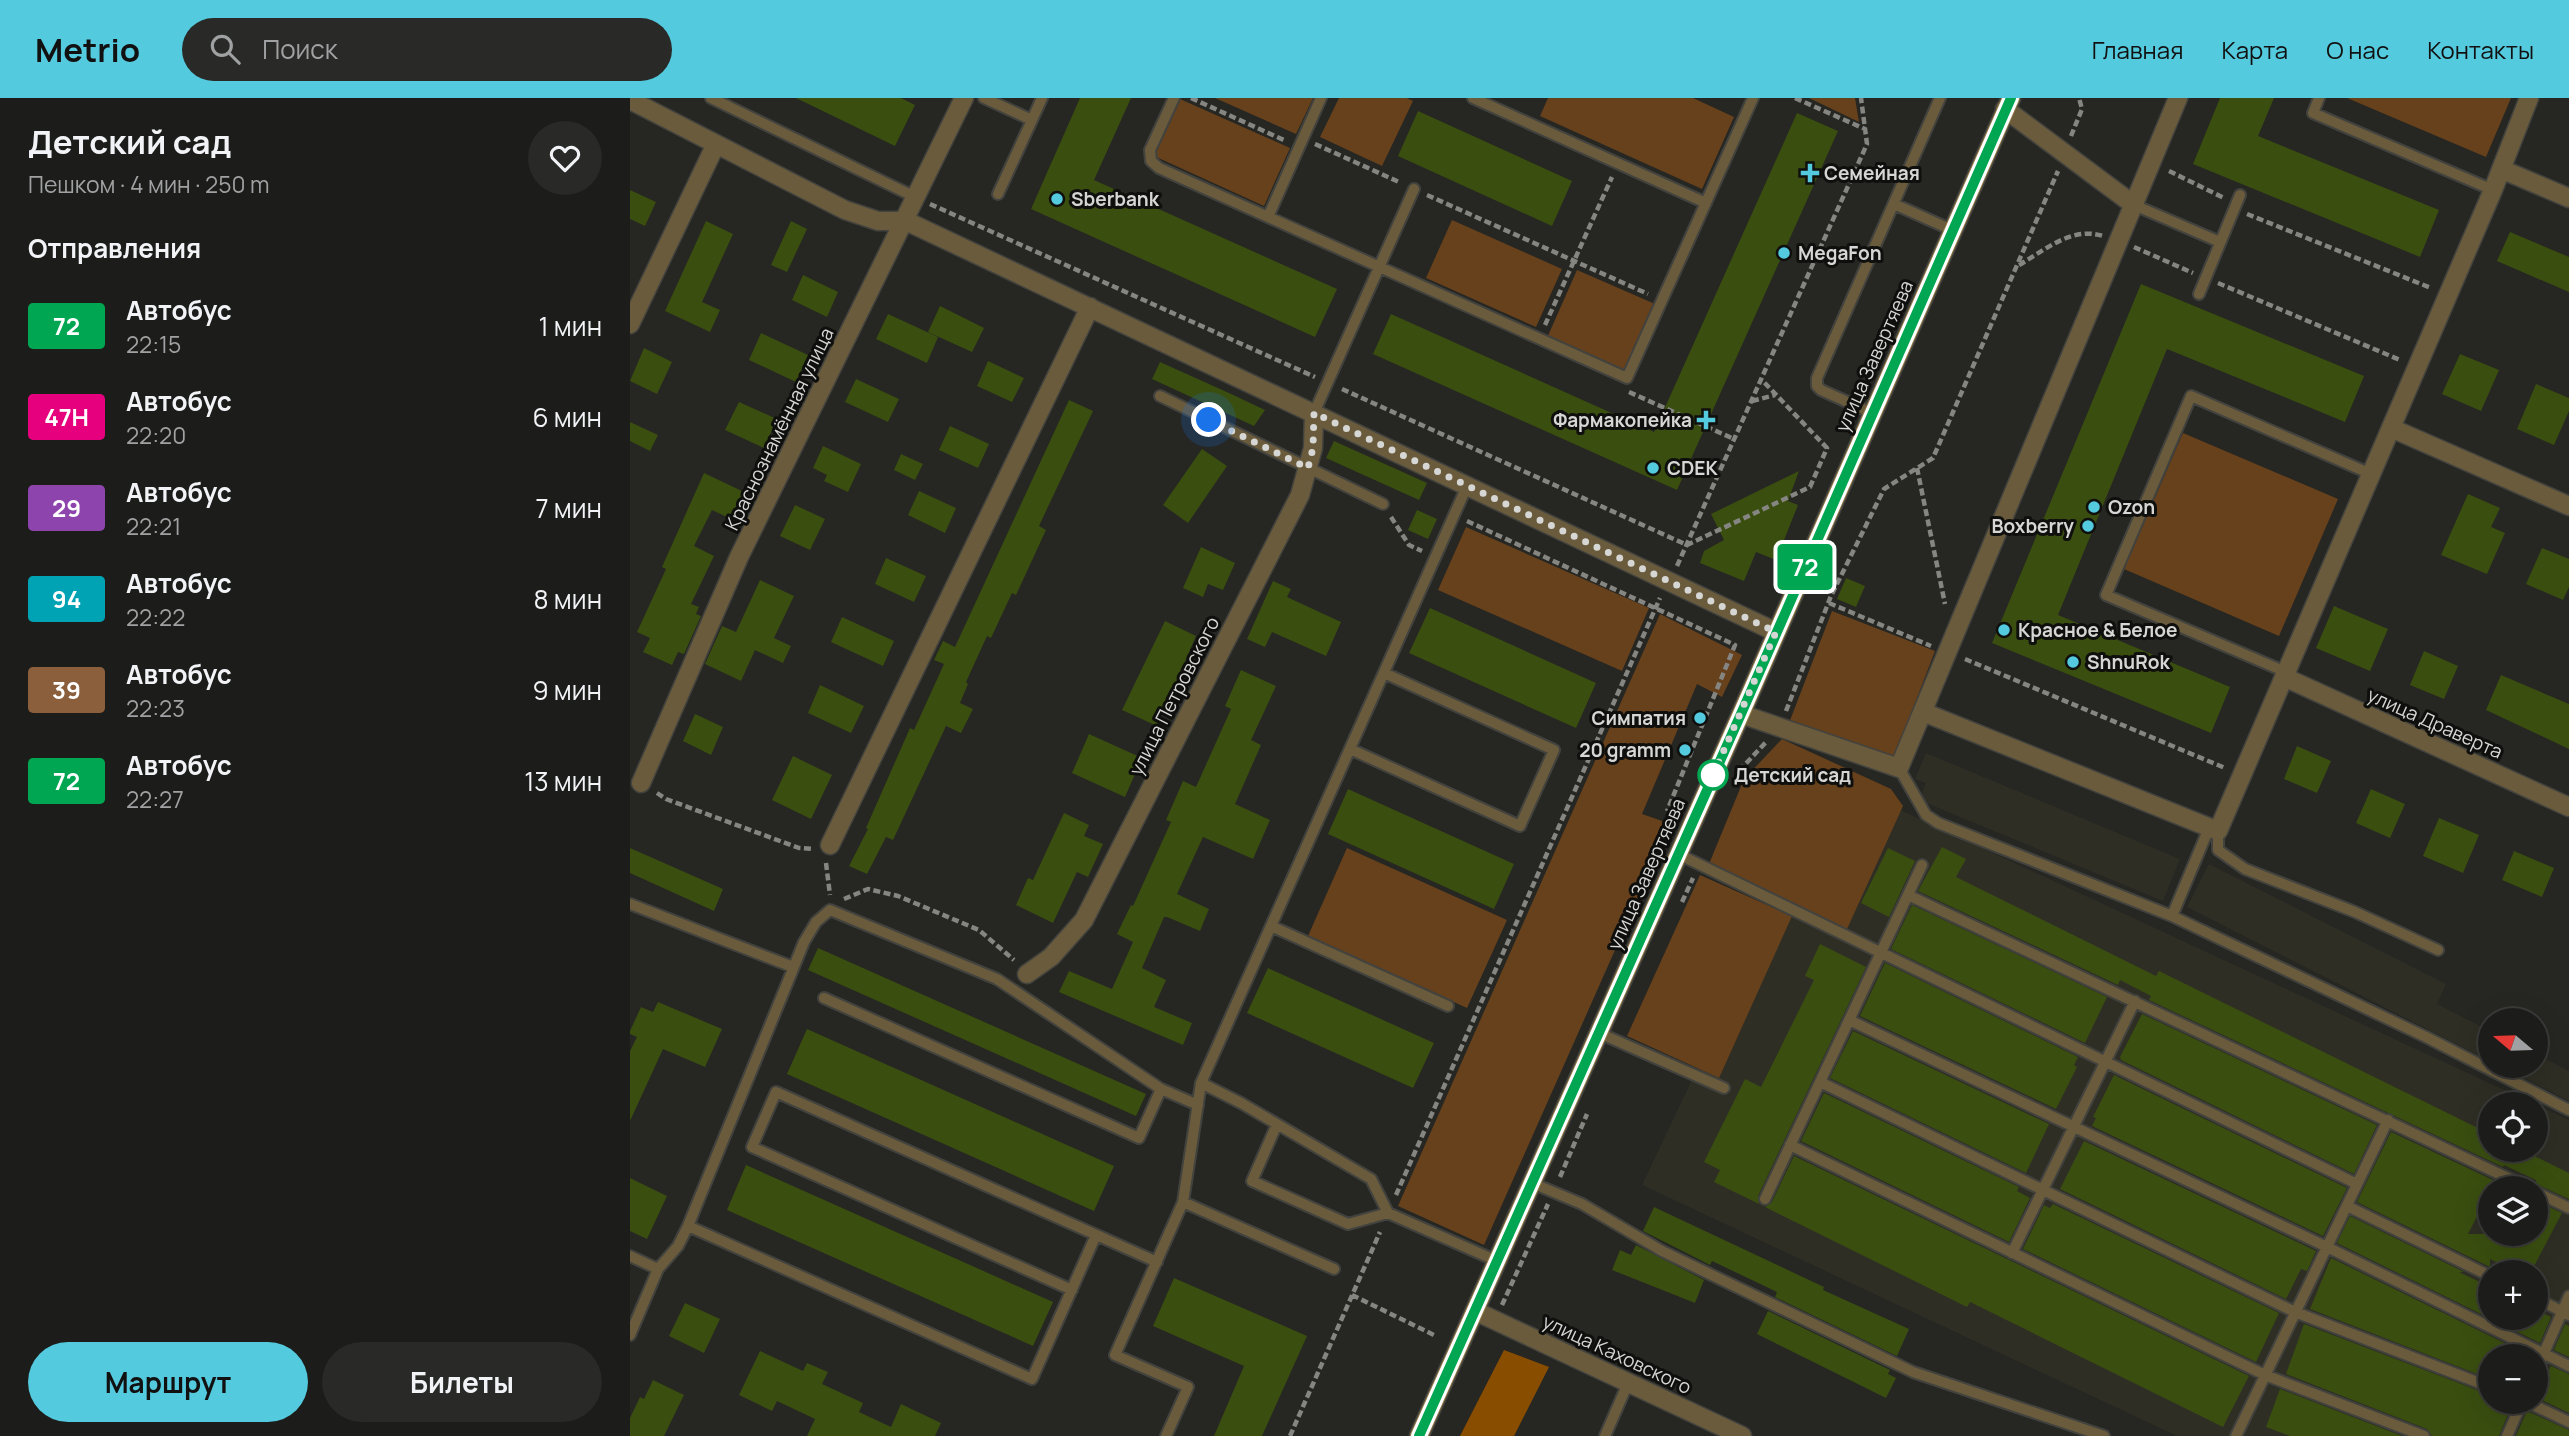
<!DOCTYPE html>
<html lang="ru">
<meta charset="utf-8">
<style>
:root{--surface:#1c1c1a;--page:#292927;--text:#f1f3f6;--muted:#a0a1a2;--line:#3a3a39;--accent:#54cade}
body{margin:0;font-family:Manrope,sans-serif;background:var(--page);color:var(--text);height:100vh;display:flex;flex-direction:column;font-size:26px;white-space:nowrap}
*{box-sizing:border-box;margin:0}
p{font-size:23px;color:var(--muted)}
.icon{flex:none;width:38px;height:38px;fill:none;stroke:currentColor;stroke-width:2;stroke-linecap:round;stroke-linejoin:round}
.map{position:relative;flex:1;overflow:hidden}
.sheet{display:flex;flex-direction:column;background:var(--surface);width:630px}
.sheet>*{flex:none}
.badge{padding:0 14px;border-radius:5px;font-size:24px;line-height:46px}
.needle{width:46px;rotate:289deg}
.tools{position:absolute;left:1848px;top:910px;display:grid;gap:14px}
.tools a{display:grid;place-items:center;width:70px;height:70px;border-radius:50%;background:var(--surface);box-shadow:0 7px 28px #0002,0 0 0 2px var(--line);font-size:35px}
.you{position:absolute;width:35px;height:35px;margin:-18px;border:5px solid #fff;border-radius:50%;background:#1a73e8;box-shadow:0 0 0 10px #1a73e833}
.map>.badge{position:absolute;translate:-50% -50%;box-shadow:0 0 0 4px #fff}
h2{padding:0 28px;font-size:26px;line-height:63px}
.round{display:grid;place-items:center;flex:none;width:74px;height:74px;border-radius:37px;background:var(--page)}
.overview{display:flex;align-items:center;justify-content:space-between;height:119px;padding:0 28px}
h1{font-size:33px;font-weight:700;line-height:52px}
.cta{display:flex;gap:14px;margin-top:auto;padding:14px 28px}
.cta a{flex:1;height:80px;border-radius:42px;background:var(--accent);color:#111;font-size:28px;font-weight:700;line-height:80px;text-align:center}
.cta a+a{background:var(--page);color:var(--text)}
ul{padding:0;list-style:none}
li{display:flex;align-items:center;gap:21px;height:91px;padding:0 28px}
li div{flex:1}
li b{display:block;font-size:26px}
li em{font-style:normal}
li .badge{min-width:77px;font-weight:700;text-align:center}
header{display:flex;align-items:center;gap:42px;box-sizing:border-box;height:98px;padding:0 35px;background:var(--accent);color:#111}
header strong{font-size:33px}
nav{display:flex;gap:38px;margin-inline-start:auto;font-size:24px}
.search{width:490px;height:63px;background:var(--page);display:flex;align-items:center;gap:18px;box-sizing:border-box;padding:0 24px;border-radius:38px;color:var(--muted);font-size:26px}
main{display:flex;flex:1;min-height:0}
.map>svg:first-child{display:block}
.built{fill:#2f2e25;fill-rule:evenodd}
.green{fill:#67411c}
.forest{fill:#894d00}
.building{fill:#3a4e10}
.lines{fill:none;stroke-linecap:round;stroke-linejoin:round}
.lane-casing{stroke:#42423e;stroke-width:14}
.street-casing{stroke:#42423e;stroke-width:21}
.secondary-casing{stroke:#42423e;stroke-width:21}
.path{stroke:#858582;stroke-width:4.5;stroke-dasharray:7 3.5;stroke-linecap:butt}
.lane{stroke:#6a5b3c;stroke-width:10}
.street{stroke:#6a5b3c;stroke-width:18}
.secondary{stroke:#917845;stroke-width:18}
.line-casing{stroke:#fff;stroke-width:16}
.line{stroke:#00a651;stroke-width:10}
.walk{stroke:#d6d6d4;stroke-width:7;stroke-dasharray:0 12.6}
.poi-dot{fill:#54cade;stroke:#0f0f0d;stroke-width:2.5}
.stop-dot{fill:#fff;stroke:#00a651;stroke-width:3.5}
.labels{text-anchor:middle;stroke-width:6;stroke-linejoin:round;paint-order:stroke}
.poi-label{font-size:19px;font-weight:bold;fill:#d6d6d4;stroke:#0f0f0d;text-anchor:start}
.street-label{font-size:19px;fill:#d6d6d4;stroke:#0f0f0d}
.stop-label{font-size:19px;font-weight:bold;fill:#d6d6d4;stroke:#0f0f0d;text-anchor:start}
</style>
<header>
<strong>Metrio</strong>
<div class="search"><svg class="icon" aria-label="search" viewBox="0 0 24 24"><circle cx="10" cy="10" r="6"/><path d="M15 15l6 6"/></svg>Поиск</div>
<nav><a>Главная</a><a>Карта</a><a>О нас</a><a>Контакты</a></nav>
</header>
<main>
<section class="sheet">
<div class="overview"><div><h1>Детский сад</h1><p>Пешком · 4 мин · 250 m</p></div><a class="round"><svg class="icon" aria-label="heart" viewBox="0 0 24 24"><path d="M12 20l-8-8c-3-5 5-10 8-4 3-6 11-1 8 4z"/></svg></a></div>
<h2>Отправления</h2>
<ul>
<li><span class="badge" style="background:#00a651;color:#fff">72</span><div><b>Автобус</b><p>22:15</p></div><em>1 мин</em></li>
<li><span class="badge" style="background:#e6007e;color:#fff">47Н</span><div><b>Автобус</b><p>22:20</p></div><em>6 мин</em></li>
<li><span class="badge" style="background:#8e44ad;color:#fff">29</span><div><b>Автобус</b><p>22:21</p></div><em>7 мин</em></li>
<li><span class="badge" style="background:#00a3b4;color:#fff">94</span><div><b>Автобус</b><p>22:22</p></div><em>8 мин</em></li>
<li><span class="badge" style="background:#8b5e3c;color:#fff">39</span><div><b>Автобус</b><p>22:23</p></div><em>9 мин</em></li>
<li><span class="badge" style="background:#00a651;color:#fff">72</span><div><b>Автобус</b><p>22:27</p></div><em>13 мин</em></li>
</ul>
<div class="cta"><a>Маршрут</a><a>Билеты</a></div>
</section>
<div class="map">
<svg width="1939" height="1338" viewBox="0 0 1939 1338">
<rect width="100%" height="100%" fill="#262622"/>
<path class="built" d="M1296,655L1550,761L1533,803L1289,702L1296,685L1285,681Z
M1208,683L1939,1022V1338H1547L1012,1087L1121,857ZM1860,1006H1906V1052H1860ZM1860,1090H1906V1136H1860ZM1860,1174H1906V1220H1860ZM1860,1258H1906V1304H1860Z
M1579,766L1816,886L1807,906L1860,933V963L1557,809Z
M1906,956L1939,973V1003L1870,968H1906Z"/>
<path class="green" d="M585,0H683L666,36Z
M709,0H777L783,3L752,68L690,39Z
M918,0H1063L1104,19L1072,91L910,18Z
M1179,0H1225L1229,24Z
M1717,0H1881L1856,59Z
M550,1L660,50L634,108L524,58Z
M822,122L932,171L906,229L796,180Z
M947,172L1025,206L995,274L917,240Z
M1553,335L1708,401L1649,538L1494,471Z
M836,429L1019,510L992,573L808,492Z
M1202,513L1305,553L1262,665L1159,625Z
M1030,516L1112,557L1092,599L1067,586L1012,716L1041,726L854,1147L768,1108Z
M1152,641L1261,691L1273,708L1217,831L1079,766L1114,681Z
M717,750L877,822L837,910L678,838Z
M1070,777L1162,818L1089,980L997,938Z"/>
<path class="forest" d="M874,1252L919,1269L884,1338H830Z"/>
<path class="building" d="M166,0H271L285,7L265,48Z
M450,0H501L464,82L707,191L685,239L401,111Z
M1590,0H1644L1628,38L1809,112L1790,159L1563,66Z
M788,13L942,83L922,128L768,58Z
M1167,15L1208,33L1047,392L743,256L761,216L1024,334Z
M0,92L26,104L15,128L0,121Z
M76,123L103,136L72,204L90,212L80,234L35,213Z
M161,123L177,131L157,174L141,167Z
M1880,134L1939,159V194L1867,163Z
M173,177L208,194L197,219L162,202Z
M1511,186L1734,278L1715,324L1537,251L1428,517L1600,589L1581,635L1362,545Z
M310,208L354,230L342,254L298,234Z
M258,216L308,239L297,265L246,241Z
M131,235L178,257L166,284L119,262Z
M14,250L42,264L27,296L0,283Z
M1830,256L1869,272L1851,313L1812,296Z
M358,263L394,280L382,304L347,288Z
M530,264L599,295L635,312L624,328L559,298L522,281Z
M226,281L269,301L258,324L215,304Z
M1906,286L1939,300V313L1924,347L1887,331Z
M439,302L463,313L409,428L416,432L386,497L382,495L361,540L357,538L336,584L338,586L330,605L343,611L331,635L316,628L263,742L256,739L237,776L219,768L238,731L236,730L280,630L284,632L314,566L304,562L313,543L325,549Z
M109,304L147,321L134,350L95,332Z
M0,324L28,337L20,353L0,343Z
M320,328L359,346L348,370L309,352Z
M704,343L797,385L789,402L696,360Z
M193,348L231,366L218,394L194,383L197,377L183,370Z
M572,351L597,368L558,425L533,407Z
M271,356L293,366L285,382L264,372Z
M1169,373L1158,403L1168,407L1146,462L1126,454L1114,483L1070,465L1074,453L1094,442L1081,416Z
M74,375L114,394L101,421L82,412L64,448L84,458L61,506L69,509L66,516L71,518L54,556L48,554L42,567L13,554L20,540L7,534L36,471L32,469Z
M289,393L326,410L315,435L278,417Z
M1838,396L1870,410L1861,429L1875,435L1857,476L1811,457Z
M165,407L195,421L180,452L150,438Z
M787,412L807,421L798,441L778,432Z
M571,449L605,465L593,492L578,486L573,499L553,490Z
M1912,450L1939,461V489L1933,502L1896,486Z
M256,460L296,478L284,504L245,486Z
M1216,480L1235,488L1226,509L1207,501Z
M130,482L164,498L144,540L161,548L153,565L125,552L111,583L75,566L92,528L106,534Z
M643,483L661,491L657,499L711,524L696,558L642,534L635,549L617,541Z
M1704,508L1758,531L1740,573L1686,550Z
M800,510L966,585L946,630L779,555Z
M212,519L264,543L253,568L201,544Z
M535,523L566,538L527,628L492,612Z
M1794,553L1828,568L1814,601L1780,587Z
M611,572L646,588L621,642L631,647L605,706L640,722L623,761L573,739L547,796L579,811L570,833L537,819H534L512,870L536,882L524,909L562,925L553,947L429,894L439,873L482,891L503,844L487,836L501,807L503,808L541,724L536,722L553,683L566,689L601,611L595,608Z
M1871,577L1939,606V651L1856,612Z
M190,587L234,608L221,635L178,615Z
M65,616L93,629L81,657L53,643Z
M459,636L512,660L495,699L442,675Z
M1667,648L1701,663L1687,695L1654,681Z
M163,658L202,677L181,721L142,702Z
M718,691L884,766L864,811L698,736Z
M1741,691L1775,706L1760,740L1726,725Z
M434,715L459,727L454,738L473,746L458,779L447,774L423,825L386,807L398,780L403,782Z
M1809,720L1849,737L1833,775L1793,758Z
M1312,749L1336,761L1326,779L1526,878L1529,873L1860,1036V1052H1892L1939,1075V1101L1906,1086V1082L1874,1067L1873,1069L1519,902L1521,898L1490,882L1488,887L1288,793Z
M0,750L93,791L84,813L0,775Z
M1258,750L1285,763L1259,819L1231,805Z
M1884,753L1924,770L1912,799L1872,782Z
M1282,807L1477,899L1455,945L1261,851Z
M1190,846L1236,869L1128,1098L1129,1106L1084,1084L1090,1072L1074,1064L1115,981L1131,989L1184,882L1175,878Z
M188,850L516,996L506,1018L178,872Z
M1255,865L1448,959L1444,967L1447,969L1426,1011L1230,918Z
M638,870L804,945L783,990L617,915Z
M28,904L92,931L75,969L33,951L0,1023V953L7,939L0,936V933L11,909L23,914Z
M1512,916L1747,1027L1724,1076L1491,962L1490,959Z
M177,931L484,1068L464,1113L157,976Z
M1223,933L1419,1026L1396,1075L1200,980Z
M1484,977L1717,1090L1693,1138L1462,1028L1466,1020L1463,1019Z
M1194,995L1389,1089L1387,1093L1400,1100L1379,1144L1171,1043Z
M1761,1034L1865,1083L1838,1136H1906V1103L1932,1115L1901,1174H1886L1860,1161V1169L1727,1104Z
M1454,1043L1686,1153L1677,1173L1671,1171L1656,1201L1430,1091Z
M1164,1058L1619,1278L1593,1329L1340,1204L1337,1209L1135,1109L1142,1104Z
M116,1067L423,1204L403,1248L97,1112Z
M0,1080L37,1098L17,1141L0,1133Z
M1423,1106L1649,1215L1626,1264L1393,1151L1414,1107L1420,1110Z
M1024,1109L1194,1189L1193,1192L1279,1231L1267,1258L1145,1199L1147,1194L1082,1163L1080,1167L1013,1133Z
M1720,1118L1834,1174H1829L1860,1189V1220H1906V1212L1921,1219L1910,1245L1707,1145Z
M1006,1147L1074,1182L1065,1205L982,1172L990,1152L1001,1157Z
M1701,1160L1901,1258H1860V1281L1680,1211Z
M544,1180L677,1238L632,1338H584L614,1268L523,1228Z
M55,1205L90,1221L74,1255L39,1238Z
M1138,1213L1260,1272L1258,1276L1266,1280L1256,1300L1127,1236Z
M1674,1226L1860,1297V1304L1881,1309L1869,1338H1802L1797,1331L1656,1276Z
M1935,1226L1939,1228V1259L1924,1252Z
M130,1253L173,1273L177,1265L198,1274L192,1286L233,1305L229,1314L261,1329L271,1306L311,1325L305,1338H177L185,1321L147,1303L142,1313L109,1297Z
M1921,1268L1939,1276V1315L1906,1299Z
M23,1282L54,1297L34,1338H0V1320L10,1299L14,1301Z
M1650,1291L1772,1338H1660L1636,1329Z
M1899,1314L1939,1332V1338H1886L1896,1315Z"/>
<g class="lines">
<g class="lane-casing">
<path id="lane" d="M81,0L287,100
M354,0L402,22L412,0
M544,0L520,52L521,63L529,70L997,280L1123,0
M843,0L1076,105
M1689,0L1683,15L1863,92
M368,96L402,22
M1264,106L1322,132
M1504,107L1590,144
M638,119L691,0
M1569,196L1610,97
M530,298L753,406
M684,315L784,91
M1242,315L1191,292L1187,288V280L1310,0
M1656,574L1476,497L1561,298L1741,376
M720,651L890,728L924,652L754,575
M1269,670L1296,717L1308,725L1542,818L1796,939L1939,1012
M1588,733V752L1615,771L1725,814L1808,852
M1048,756L1727,1086
M1278,797L1899,1090
M0,806L163,869
M1542,818L1579,730
M641,828L818,908
M194,900L509,1040L531,991
M1219,922L1697,1149L1939,1268
M969,935L1094,990
M1190,984L1665,1214L1860,1289
M571,985L611,1005L741,1081L758,1115L867,1163
M647,1026L622,1083L718,1126L758,1115
M1160,1047L1635,1277L1794,1338
M902,1085L952,1106L1032,1153L1283,1274L1474,1338
M1906,1094L1939,1110
M1135,1101L1292,767
M553,1104L704,1171
M1717,1108L1860,1178
M58,1128L402,1281L466,1137
M1382,1155L1505,903
M0,1158L28,1171
M442,1192L122,1049L146,994L527,1164
M1906,1200L1939,1217
M0,1237L28,1171L48,1148L58,1128L174,844L186,824L200,812L367,881L531,991L568,1007
M1906,1273L1939,1198
M1897,1304L1939,1324
M536,1338L558,1289L485,1257L553,1104L571,985L837,388
M975,1338L998,1285
M1606,1338L1758,1022
M1877,1338L1892,1304"/>
</g>
<g class="street-casing">
<path id="street" d="M0,2L215,112L248,123H276L1146,534
M1375,11L1504,107
M1871,71L1939,100
M0,226L86,46
M1761,330L1939,408
M1654,579L1939,709
M1293,614L1588,733L1863,92L1899,0
M1111,616L1269,670L1548,0
M11,685L109,459L334,0
M200,747L460,209
M397,876L421,859L454,822L670,397L683,350L684,315
M845,1213L1112,1338"/>
</g>
<g class="secondary-casing">
<path id="secondary" d="M789,1338L1111,616L1381,0"/>
</g>
<path class="path" d="M561,0L656,43
M1165,0L1235,31
M1441,38L1452,11L1449,0
M685,46L769,84
M1539,73L1594,100
M797,97L1018,196
M300,106L685,279
M1617,116L1801,190
M1504,149L1563,175
M1389,167C1415,152 1442,128 1473,138
M1588,185L1770,262
M915,227L982,79
M712,291L1057,447L1180,389L1197,350L1131,281
M999,294L1104,341
M1122,303L1145,297
M1287,370L1315,506
M761,419L779,447L792,453
M837,423L1105,547L1037,713
M1047,468L1237,46L1231,0
M1199,505L1301,548
M1335,561L1595,670
M1156,613L1201,498L1254,391L1303,360L1428,73
M1109,673L1137,643
M27,695L36,701L169,750L183,751
M196,765L200,797
M214,801L238,791L268,798L349,832L384,862
M1052,804L1063,780
M930,1079L957,1016
M766,1097L1030,500
M722,1197L806,1238
M872,1207L918,1106
M660,1338L750,1134"/>
<use href="#lane" class="lane"/>
<use href="#street" class="street"/>
<use href="#secondary" class="secondary"/>
</g>
<g class="lines">
<g class="line-casing">
<path id="line" d="M789,1338L1111,616L1381,0"/>
</g>
<use href="#line" class="line"/>
<path class="walk" d="M579,322L678,370L683,350L684,315L1146,534L1079,686L1083,677"/>
</g>
<g class="poi-dot">
<path d="M1176.5 64.5h7v7h7v7h-7v7h-7v-7h-7v-7h7z"/>
<circle cx="427" cy="101" r="7"/>
<circle cx="1154" cy="155" r="7"/>
<path d="M1072.5 311.5h7v7h7v7h-7v7h-7v-7h-7v-7h7z"/>
<circle cx="1023" cy="370" r="7"/>
<circle cx="1464" cy="409" r="7"/>
<circle cx="1458" cy="428" r="7"/>
<circle cx="1374" cy="532" r="7"/>
<circle cx="1443" cy="564" r="7"/>
<circle cx="1070" cy="620" r="7"/>
<circle cx="1055" cy="652" r="7"/>
</g>
<circle class="stop-dot" cx="1083" cy="677" r="14"/>
<g class="labels">
<g class="poi-label">
<text x="1194" y="82">Семейная</text>
<text x="441" y="108">Sberbank</text>
<text x="1168" y="162">MegaFon</text>
<text x="1062" y="329" text-anchor="end">Фармакопейка</text>
<text x="1037" y="377">CDEK</text>
<text x="1478" y="416">Ozon</text>
<text x="1444" y="435" text-anchor="end">Boxberry</text>
<text x="1388" y="539">Красное &amp; Белое</text>
<text x="1457" y="571">ShnuRok</text>
<text x="1056" y="627" text-anchor="end">Симпатия</text>
<text x="1041" y="659" text-anchor="end">20 gramm</text>
</g>
<g class="street-label">
<text transform="translate(1244 258) rotate(-66)" y="7">улица Завертяева</text>
<text transform="translate(149 331) rotate(-64)" y="7">Краснознамённая улица</text>
<text transform="translate(544 598) rotate(-63)" y="7">улица Петровского</text>
<text transform="translate(1805 625) rotate(24)" y="7">улица Драверта</text>
<text transform="translate(1016 776) rotate(-66)" y="7">улица Завертяева</text>
<text transform="translate(987 1256) rotate(25)" y="7">улица Каховского</text>
</g>
<g class="stop-label">
<text x="1104" y="684">Детский сад</text>
</g>
</g>
</svg>
<div class="tools">
<a><svg class="needle" viewBox="-14 -14 28 28"><path d="M0-13l5 13h-10z" fill="#e53935"/><path d="M0 13l5-13h-10z" fill="#a0a1a2"/></svg></a>
<a><svg class="icon" aria-label="locate" viewBox="0 0 24 24"><circle cx="12" cy="12" r="6"/><path d="M12 2v4M12 18v4M2 12h4M18 12h4"/></svg></a>
<a><svg class="icon" aria-label="layers" viewBox="0 0 24 24"><path d="M12 4l9 5-9 5-9-5zM3 14l9 5 9-5"/></svg></a>
<a>+</a>
<a>−</a>
</div>
<div class="you" style="left:579px;top:322px"></div>
<b class="badge" style="left:1175px;top:469px;background:#00a651;color:#fff">72</b>
</div>
</main>
